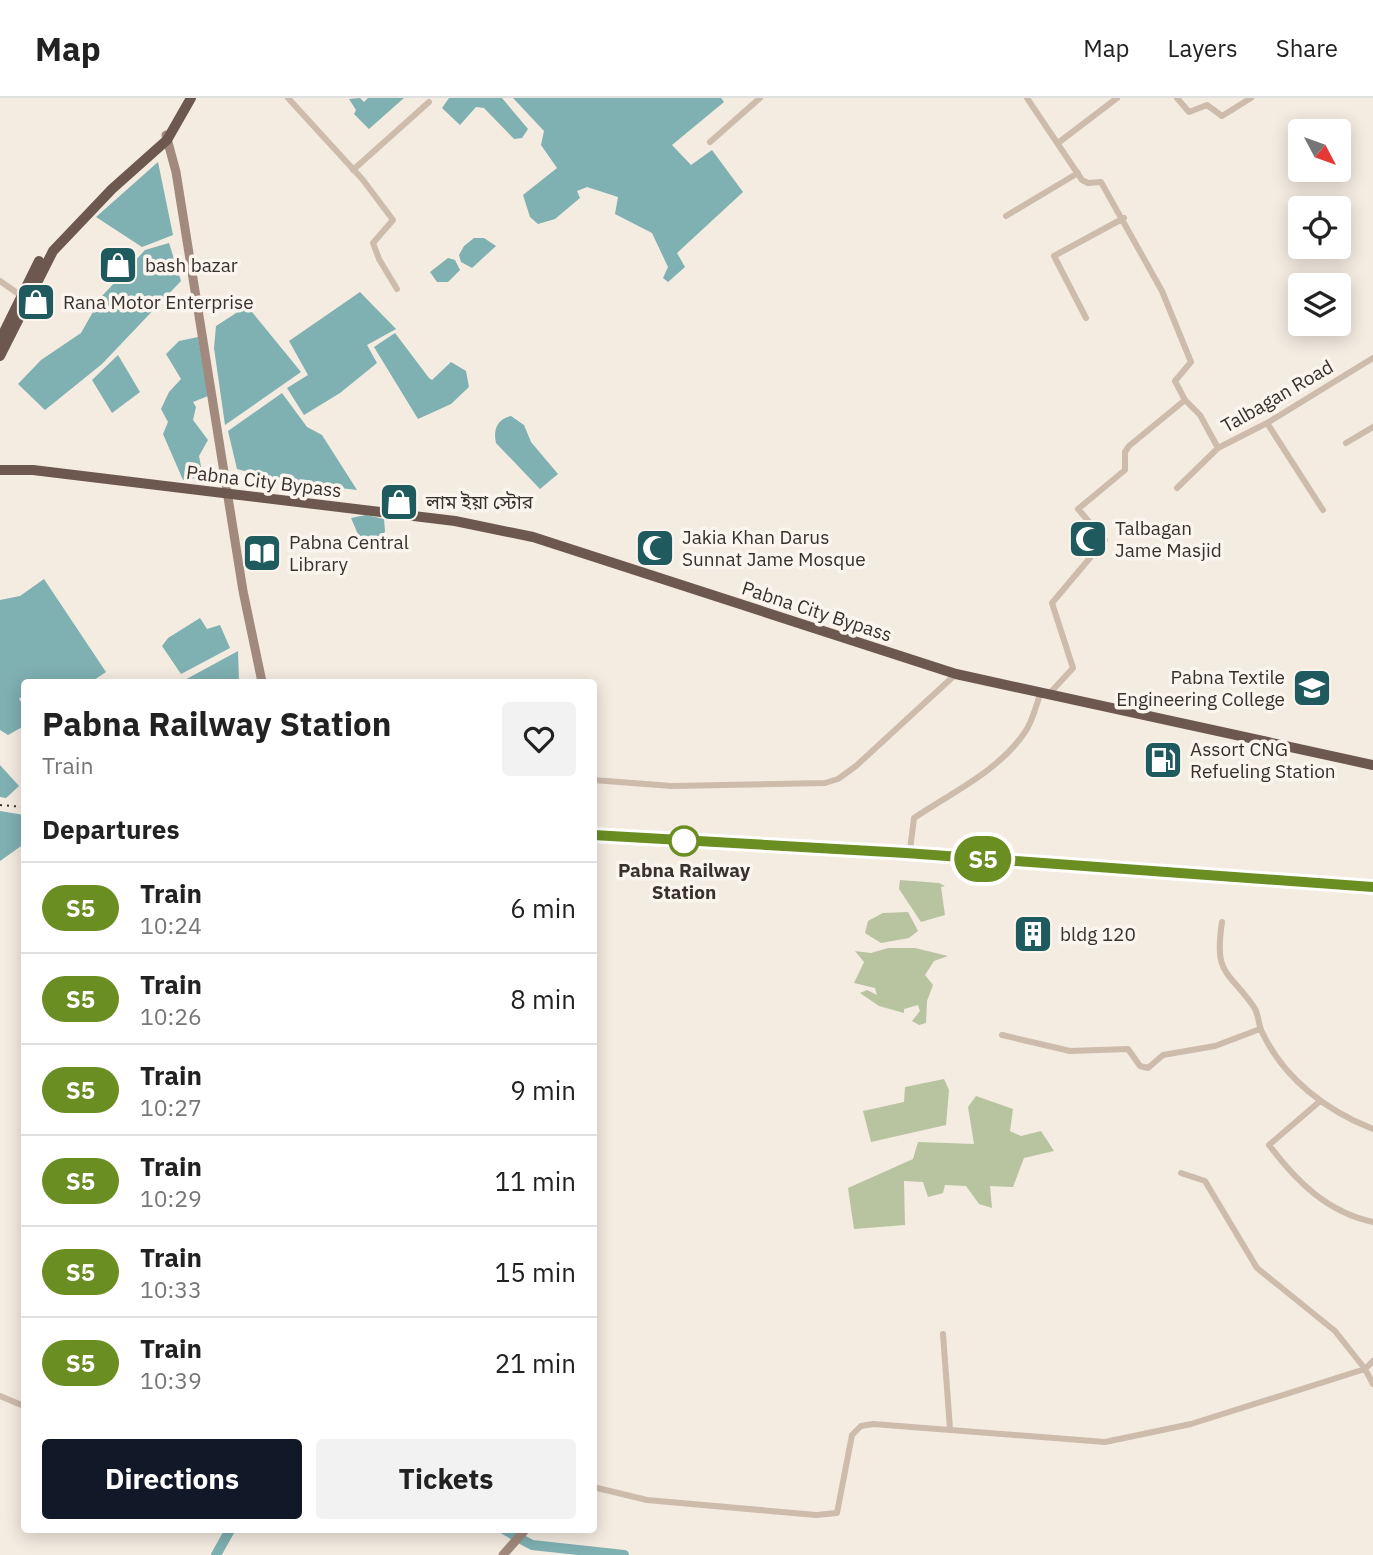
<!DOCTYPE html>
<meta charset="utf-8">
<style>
:root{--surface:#fff;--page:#f2f2f2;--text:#222;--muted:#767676;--line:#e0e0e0;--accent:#111827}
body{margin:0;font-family:"IBM Plex Sans","Noto Sans Bengali",sans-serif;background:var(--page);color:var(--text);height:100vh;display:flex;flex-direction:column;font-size:26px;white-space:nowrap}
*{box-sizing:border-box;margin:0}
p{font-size:23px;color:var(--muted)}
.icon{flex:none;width:38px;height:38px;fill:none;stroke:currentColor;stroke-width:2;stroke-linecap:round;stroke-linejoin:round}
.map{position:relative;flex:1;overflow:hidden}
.drawer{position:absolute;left:21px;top:581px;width:576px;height:854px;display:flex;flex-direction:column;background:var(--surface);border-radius:7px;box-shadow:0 4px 18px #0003}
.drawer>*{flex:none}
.badge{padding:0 14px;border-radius:23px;font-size:24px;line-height:46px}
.needle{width:46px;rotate:131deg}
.tools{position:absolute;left:1288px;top:21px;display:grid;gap:14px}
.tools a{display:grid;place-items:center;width:63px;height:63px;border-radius:7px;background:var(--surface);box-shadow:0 4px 18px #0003;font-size:35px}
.map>.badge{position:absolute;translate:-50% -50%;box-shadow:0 0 0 4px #fff}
h2{padding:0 21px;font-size:26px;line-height:63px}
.round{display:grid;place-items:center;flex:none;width:74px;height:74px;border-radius:7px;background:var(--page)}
.overview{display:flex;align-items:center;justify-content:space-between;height:119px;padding:0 21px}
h1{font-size:33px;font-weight:700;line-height:52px}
.button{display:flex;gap:14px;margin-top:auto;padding:14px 21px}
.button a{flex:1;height:80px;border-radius:7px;background:var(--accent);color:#fff;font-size:28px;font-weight:700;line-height:80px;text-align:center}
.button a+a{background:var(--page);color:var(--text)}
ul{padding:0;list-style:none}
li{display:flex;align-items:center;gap:21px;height:91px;padding:0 21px;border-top:2px solid var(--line)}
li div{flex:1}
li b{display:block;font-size:26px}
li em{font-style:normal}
li .badge{min-width:77px;font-weight:700;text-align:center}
header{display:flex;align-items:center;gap:42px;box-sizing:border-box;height:98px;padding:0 35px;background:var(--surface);border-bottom:2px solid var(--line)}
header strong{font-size:33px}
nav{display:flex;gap:38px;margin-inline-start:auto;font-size:24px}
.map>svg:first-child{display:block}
.green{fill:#b8c4a0}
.water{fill:#7fb0b2}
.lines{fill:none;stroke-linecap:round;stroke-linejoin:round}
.river{stroke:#7fb0b2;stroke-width:10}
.minor{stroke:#cdbbac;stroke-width:6}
.secondary{stroke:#a18a7d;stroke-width:9}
.trunk{stroke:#6c584f;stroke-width:10}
.rail{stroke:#3b302b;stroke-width:2;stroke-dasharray:2 5;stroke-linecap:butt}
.line-casing{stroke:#fff;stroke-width:16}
.line{stroke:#6b8e23;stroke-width:10}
.stop-dot{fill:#fff;stroke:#6b8e23;stroke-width:3.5}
.labels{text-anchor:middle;stroke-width:7;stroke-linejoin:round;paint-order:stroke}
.poi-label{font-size:19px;fill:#3b302b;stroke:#fbf5ee;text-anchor:start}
.street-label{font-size:19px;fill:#3b302b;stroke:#fbf5ee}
.stop-label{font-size:19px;font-weight:bold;fill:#3b302b;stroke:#fbf5ee}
</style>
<header>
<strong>Map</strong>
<nav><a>Map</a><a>Layers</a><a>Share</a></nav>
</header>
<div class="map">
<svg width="1373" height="1457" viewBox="0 0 1373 1457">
<rect width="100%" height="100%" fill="#f4ebe1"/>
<path class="green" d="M900,782L939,785L945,788L941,789L945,817L921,824L899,791Z
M908,814L918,833L909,840L881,845L865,835L868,823L883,815Z
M888,850H915L948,858L934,863L925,877L933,887L927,903L926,925L919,927L912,923L920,913L918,907L904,911V915L879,908L860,895L867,892L877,897L875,890L854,885L864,864L855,853L871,855Z
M944,981L949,992L946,1027L871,1044L863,1013L904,1004L905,989Z
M976,998L1013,1011L1010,1033L1021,1038L1041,1033L1054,1053L1024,1060L1013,1089L990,1088L992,1110L979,1106L966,1088L945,1087L943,1095L928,1099L923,1084L904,1083L905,1127L854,1131L848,1090L913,1061L918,1044L974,1046L968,1009Z"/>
<path class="water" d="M360,0L364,4L368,0H404L369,31L354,16L356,12L349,1Z
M449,0H502L528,31L522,40L514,41L484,10L476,9L460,27L442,10Z
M513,0H721L724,4L672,47L691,67L712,52L743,94L677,155L685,169L668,184L663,180L668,169L652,135L615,116L618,99L587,89L577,93L580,100L555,121L538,126L530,119L523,97L557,70L541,47L544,33Z
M158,64L173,137L142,149L96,119Z
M474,140H484L496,148L472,170L461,164L459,157L464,148Z
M169,145L181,183L102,266L45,312L18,286L41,262L81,235L102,198L145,152Z
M448,160L455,162L460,172L448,184H437L430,174Z
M360,194L396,231L367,247L377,265L340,295L304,317L287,290L308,277L289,243Z
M247,208L301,274L225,327L214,250L216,228Z
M395,235L429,280L432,282L451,264L466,273L469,289L451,306L418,321L374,249Z
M198,239L208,298L193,304L196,309L193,322L208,342L199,358L203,379L183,382L163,336L168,324L161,311L169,294L181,281L166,256L179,243Z
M118,257L140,294L112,315L92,282Z
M282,295L307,329L322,337L357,392L290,384L237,371L228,333Z
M511,318L524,327L531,344L558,376L540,391L496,345C493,332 497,321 511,318Z
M366,417L384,421L385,433L383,439L360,441L351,420Z
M44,481L106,574L91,584H24V599L19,600L24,611V628L8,637L0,632V502L20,498Z
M200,520L207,531L220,527L230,550L181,576L162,548L168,540Z
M238,553L239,584H181Z
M0,667L19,688L6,700L0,699Z
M0,713L24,717V746L0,763Z"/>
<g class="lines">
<path class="river" d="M505,1432L532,1447L624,1457
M216,1457L230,1432"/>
<path class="minor" d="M288,0L363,82L393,122L373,145L379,161L397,191
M1027,0L1082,82L1088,85L1101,84L1162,193L1191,264L1175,283L1185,302
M1177,0L1189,14L1207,7L1222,18L1251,0
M710,44L760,0
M1058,45L1117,0
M353,72L429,4
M1006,118L1078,75
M0,183L20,197
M1086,220L1054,158L1124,120
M1267,325L1323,412
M1346,345L1373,329
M1177,390L1218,350
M1050,595L1073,570L1052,505L1105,442L1078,411L1125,372V354L1129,348L1185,302L1200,317L1218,350L1267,325L1373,260
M593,682L672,688L825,685L838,681L856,668L956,576
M910,752L914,720C951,695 999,673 1025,634C1033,623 1036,607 1041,594
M1222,824C1214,877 1227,871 1254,909C1259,917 1258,926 1262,934C1284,981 1327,1013 1373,1031
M1002,937L1070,953L1128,951L1140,968L1148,970L1163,957L1215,948L1260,931
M1319,1004L1269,1047C1297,1084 1327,1114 1373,1124
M1181,1075L1205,1083L1257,1170L1335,1233L1365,1271L1373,1286
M943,1236L950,1331
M0,1298L24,1308
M593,1389L647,1402L816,1417L837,1415L852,1337L861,1328L873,1326L1105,1344L1191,1326L1365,1271L1373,1263"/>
<path class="secondary" d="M166,37L176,74L243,493L262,584
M503,1457L525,1432"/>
<path class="trunk" d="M0,242L39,163
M0,258L53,153L112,91L167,42L191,0
M0,372H33L455,423L533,439L956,576L1373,667"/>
<path class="rail" d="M0,707L24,709
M593,737L906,755L1373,789"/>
</g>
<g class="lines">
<g class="line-casing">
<path id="line" d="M593,737L906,755L1373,789"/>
</g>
<use href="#line" class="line"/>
</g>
<defs>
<g id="shop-square" transform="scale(2.0125)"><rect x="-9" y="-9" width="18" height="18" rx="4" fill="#1f5a5e" stroke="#fbf5ee"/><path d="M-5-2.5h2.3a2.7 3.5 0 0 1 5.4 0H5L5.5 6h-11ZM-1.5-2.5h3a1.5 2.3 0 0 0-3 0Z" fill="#fff"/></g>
<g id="mosque-square" transform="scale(2.0125)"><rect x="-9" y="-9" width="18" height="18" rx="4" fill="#1f5a5e" stroke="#fbf5ee"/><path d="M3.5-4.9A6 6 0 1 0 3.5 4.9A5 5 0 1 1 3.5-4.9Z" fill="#fff"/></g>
<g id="library-square" transform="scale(2.0125)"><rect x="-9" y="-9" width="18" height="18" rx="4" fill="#1f5a5e" stroke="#fbf5ee"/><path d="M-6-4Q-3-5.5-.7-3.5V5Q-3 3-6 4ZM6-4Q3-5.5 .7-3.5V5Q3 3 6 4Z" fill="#fff"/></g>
<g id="university-square" transform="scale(2.0125)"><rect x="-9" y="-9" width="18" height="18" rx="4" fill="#1f5a5e" stroke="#fbf5ee"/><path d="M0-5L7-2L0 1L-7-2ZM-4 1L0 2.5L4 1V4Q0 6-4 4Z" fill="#fff"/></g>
<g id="fuel-square" transform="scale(2.0125)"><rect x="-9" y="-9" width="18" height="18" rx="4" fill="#1f5a5e" stroke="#fbf5ee"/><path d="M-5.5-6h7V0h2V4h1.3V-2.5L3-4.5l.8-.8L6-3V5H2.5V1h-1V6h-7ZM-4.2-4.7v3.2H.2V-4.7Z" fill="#fff"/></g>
<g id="building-square" transform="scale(2.0125)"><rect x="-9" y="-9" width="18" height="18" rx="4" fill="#1f5a5e" stroke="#fbf5ee"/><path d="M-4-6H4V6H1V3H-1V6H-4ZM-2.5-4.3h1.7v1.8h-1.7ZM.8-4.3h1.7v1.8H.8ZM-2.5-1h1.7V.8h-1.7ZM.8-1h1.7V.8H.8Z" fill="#fff"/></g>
</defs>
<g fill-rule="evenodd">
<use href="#shop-square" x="118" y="167"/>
<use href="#shop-square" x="36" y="204"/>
<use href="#shop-square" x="399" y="404"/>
<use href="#mosque-square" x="1088" y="441"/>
<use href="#mosque-square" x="655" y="450"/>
<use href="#library-square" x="262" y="455"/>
<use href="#university-square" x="1312" y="590"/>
<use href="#fuel-square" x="1163" y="662"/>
<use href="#building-square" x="1033" y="836"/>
</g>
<circle class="stop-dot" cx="684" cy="743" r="14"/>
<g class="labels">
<g class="poi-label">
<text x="145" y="174">bash bazar</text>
<text x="63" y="211">Rana Motor Enterprise</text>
<text x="426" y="411">লাম ইয়া স্টোর</text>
<text x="1115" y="437">Talbagan<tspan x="1115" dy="22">Jame Masjid</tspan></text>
<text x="682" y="446">Jakia Khan Darus<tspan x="682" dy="22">Sunnat Jame Mosque</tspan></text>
<text x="289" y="451">Pabna Central<tspan x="289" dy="22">Library</tspan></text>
<text x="1285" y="586" text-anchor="end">Pabna Textile<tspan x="1285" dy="22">Engineering College</tspan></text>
<text x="1190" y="658">Assort CNG<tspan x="1190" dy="22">Refueling Station</tspan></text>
<text x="1060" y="843">bldg 120</text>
</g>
<g class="street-label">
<text transform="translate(1277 298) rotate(-30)" y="7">Talbagan Road</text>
<text transform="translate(264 383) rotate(7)" y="7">Pabna City Bypass</text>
<text transform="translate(817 513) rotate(18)" y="7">Pabna City Bypass</text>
</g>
<g class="stop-label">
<text x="684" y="779">Pabna Railway<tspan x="684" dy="22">Station</tspan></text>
</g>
</g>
</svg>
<div class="tools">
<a><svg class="needle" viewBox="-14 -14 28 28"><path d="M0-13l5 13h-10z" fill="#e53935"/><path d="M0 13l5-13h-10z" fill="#767676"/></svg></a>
<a><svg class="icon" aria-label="locate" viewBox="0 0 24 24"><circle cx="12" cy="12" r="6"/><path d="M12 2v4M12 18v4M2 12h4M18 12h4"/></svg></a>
<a><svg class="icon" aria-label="layers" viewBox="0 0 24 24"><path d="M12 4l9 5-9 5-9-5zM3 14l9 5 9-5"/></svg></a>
</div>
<b class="badge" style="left:983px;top:761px;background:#6b8e23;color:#fff">S5</b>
<section class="drawer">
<div class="overview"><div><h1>Pabna Railway Station</h1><p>Train</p></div><a class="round"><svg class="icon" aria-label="heart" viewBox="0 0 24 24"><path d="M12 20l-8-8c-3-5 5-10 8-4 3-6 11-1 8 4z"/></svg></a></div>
<h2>Departures</h2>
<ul>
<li><span class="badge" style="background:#6b8e23;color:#fff">S5</span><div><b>Train</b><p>10:24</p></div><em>6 min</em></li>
<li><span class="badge" style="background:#6b8e23;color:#fff">S5</span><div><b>Train</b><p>10:26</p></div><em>8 min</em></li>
<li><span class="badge" style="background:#6b8e23;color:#fff">S5</span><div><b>Train</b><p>10:27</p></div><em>9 min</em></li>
<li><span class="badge" style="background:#6b8e23;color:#fff">S5</span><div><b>Train</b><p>10:29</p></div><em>11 min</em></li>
<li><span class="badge" style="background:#6b8e23;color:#fff">S5</span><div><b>Train</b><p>10:33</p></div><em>15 min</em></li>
<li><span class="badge" style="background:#6b8e23;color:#fff">S5</span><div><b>Train</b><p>10:39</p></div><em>21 min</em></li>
</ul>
<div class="button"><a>Directions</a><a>Tickets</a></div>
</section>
</div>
